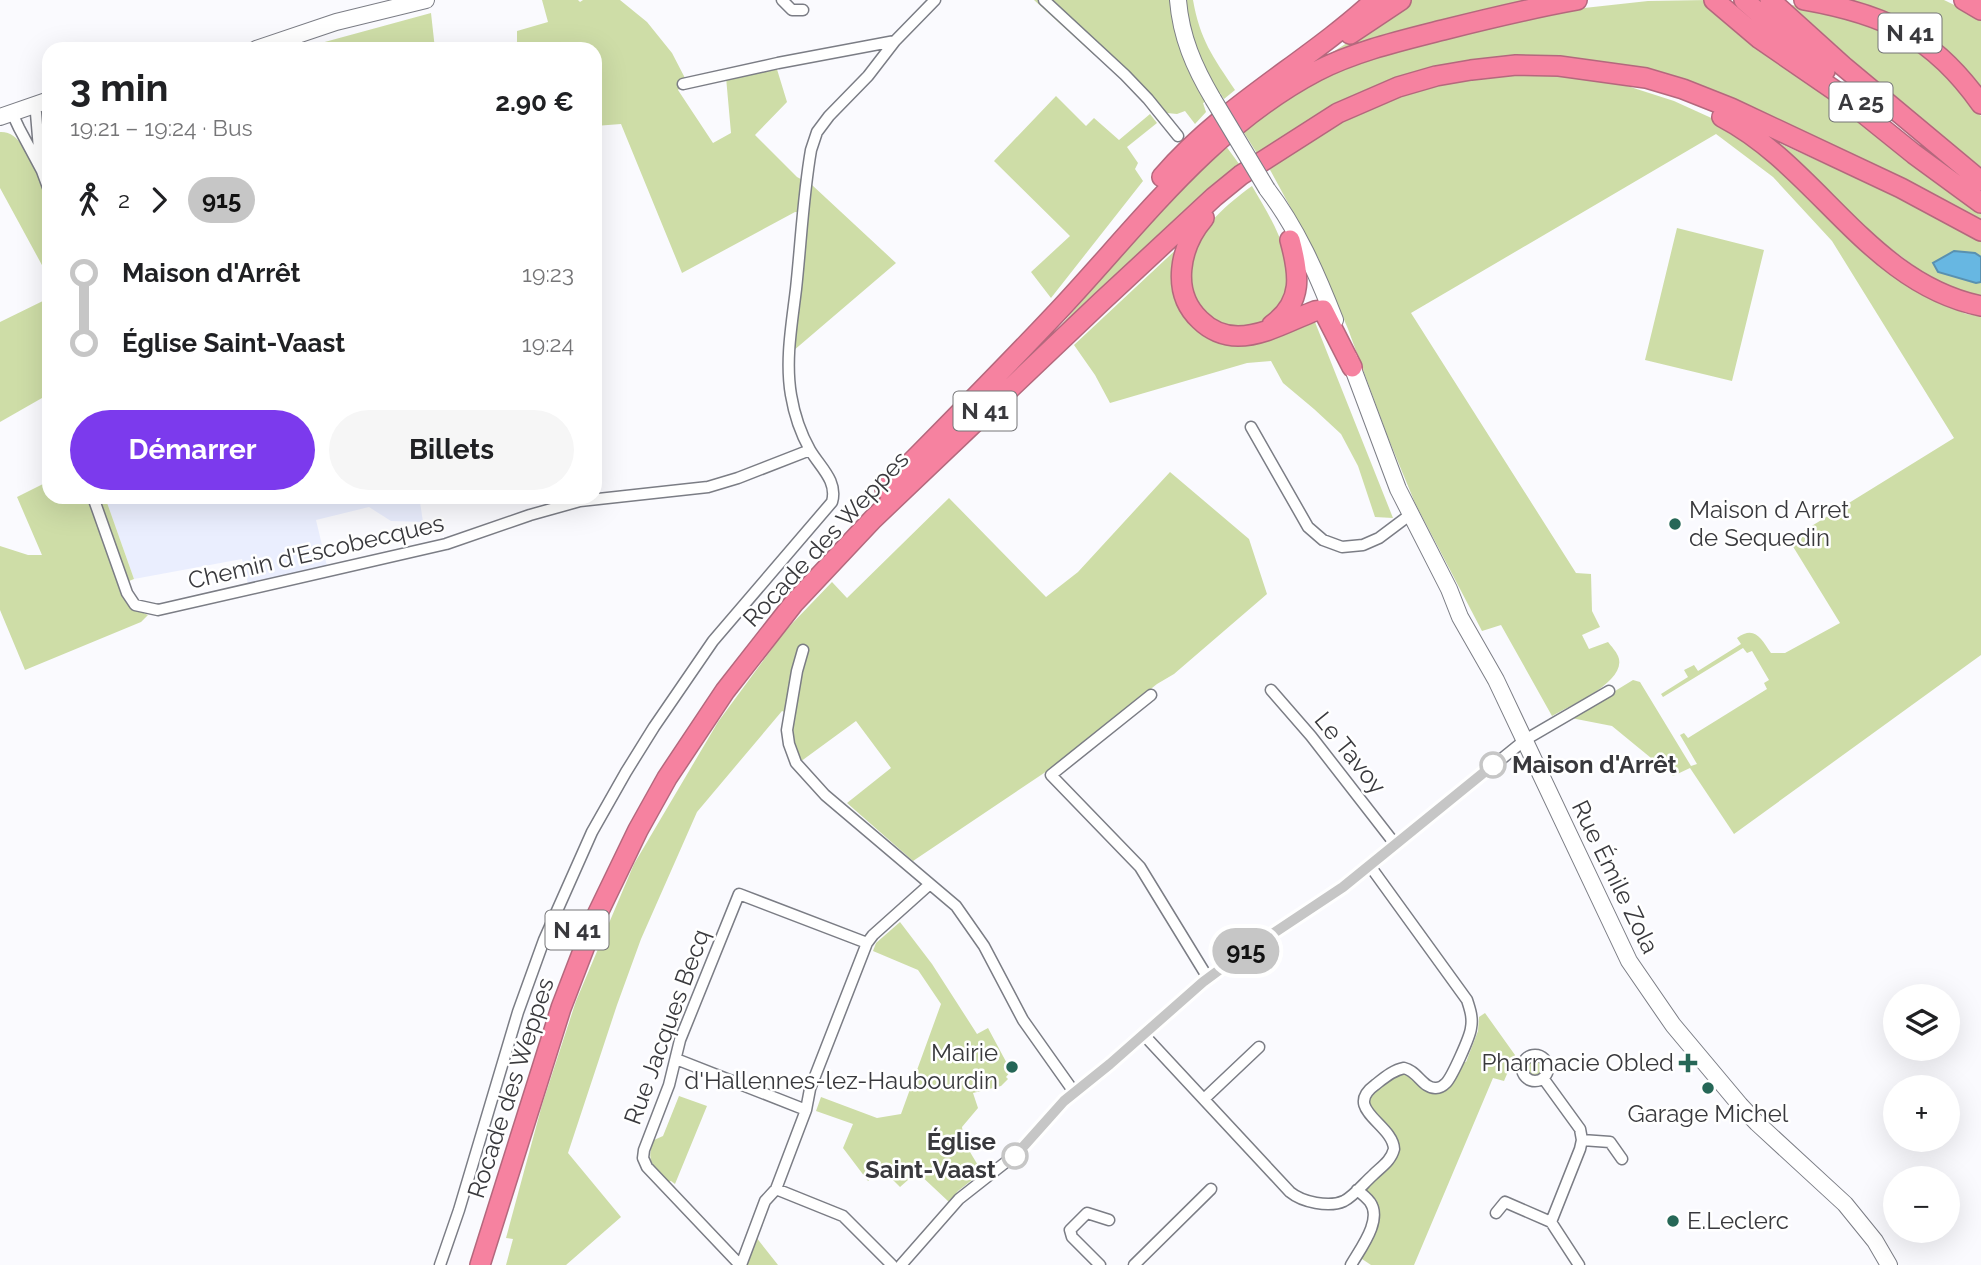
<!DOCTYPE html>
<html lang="fr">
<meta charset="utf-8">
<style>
:root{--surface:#fff;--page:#f6f6f6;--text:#202124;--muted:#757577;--accent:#7c3aed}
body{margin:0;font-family:Raleway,sans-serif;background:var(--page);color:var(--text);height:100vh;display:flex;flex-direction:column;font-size:26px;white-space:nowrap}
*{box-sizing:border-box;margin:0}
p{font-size:23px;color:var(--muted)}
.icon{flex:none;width:38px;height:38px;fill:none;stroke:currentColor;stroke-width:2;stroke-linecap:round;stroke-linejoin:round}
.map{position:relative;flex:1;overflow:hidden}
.details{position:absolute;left:42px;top:42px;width:560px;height:462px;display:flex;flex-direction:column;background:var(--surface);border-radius:21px;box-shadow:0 7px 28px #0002}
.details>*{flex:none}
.badge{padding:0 14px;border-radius:23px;font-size:24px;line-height:46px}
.tools{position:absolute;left:1883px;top:984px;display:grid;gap:14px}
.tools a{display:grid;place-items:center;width:77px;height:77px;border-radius:50%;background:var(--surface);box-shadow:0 7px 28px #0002;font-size:35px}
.map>.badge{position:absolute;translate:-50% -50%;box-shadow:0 0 0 4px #fff}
.legs{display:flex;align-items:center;gap:10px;height:77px;padding:0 28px;font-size:23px}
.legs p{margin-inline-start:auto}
.headline{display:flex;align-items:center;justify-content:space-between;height:119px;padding:0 28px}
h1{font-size:38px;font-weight:700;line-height:52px}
.cta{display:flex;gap:14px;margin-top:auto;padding:14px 28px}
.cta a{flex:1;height:80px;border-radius:42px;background:var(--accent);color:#fff;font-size:28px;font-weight:700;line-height:80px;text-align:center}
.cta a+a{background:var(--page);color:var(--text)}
ul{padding:0 28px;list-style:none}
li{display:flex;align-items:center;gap:24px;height:70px;font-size:26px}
li i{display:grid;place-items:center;width:10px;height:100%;margin:0 9px;background:currentColor}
li i::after{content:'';width:18px;height:18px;margin:-9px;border:5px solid;border-radius:50%;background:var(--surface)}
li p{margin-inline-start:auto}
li:first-child i{background:linear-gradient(#0000 50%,currentColor 0)}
li:last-child i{background:linear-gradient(currentColor 50%,#0000 0)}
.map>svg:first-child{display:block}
.built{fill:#eaeefe}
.green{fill:#cedda7}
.water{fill:#67b7e2;stroke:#5991b0;stroke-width:2}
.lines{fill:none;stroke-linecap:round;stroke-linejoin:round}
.street-casing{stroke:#7b7d85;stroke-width:13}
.secondary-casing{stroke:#7b7d85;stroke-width:18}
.highway-casing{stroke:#b4687d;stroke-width:22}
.street{stroke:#fff;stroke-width:10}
.secondary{stroke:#fff;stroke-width:16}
.highway{stroke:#f682a0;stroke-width:19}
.secondary-bridge-casing{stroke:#7b7d85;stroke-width:18;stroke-linecap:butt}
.secondary-bridge{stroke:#fff;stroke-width:16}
.line-1-casing{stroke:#fff;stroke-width:16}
.line-1{stroke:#c6c6c6;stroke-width:10}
.poi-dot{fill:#266757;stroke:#fff;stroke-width:2.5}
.stop-1-dot{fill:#fff;stroke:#c6c6c6;stroke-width:3.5}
.labels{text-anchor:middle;stroke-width:5;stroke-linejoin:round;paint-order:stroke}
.shield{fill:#fff;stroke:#747477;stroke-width:2}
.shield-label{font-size:23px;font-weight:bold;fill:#39393d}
.poi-label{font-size:24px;fill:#39393d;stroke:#fff;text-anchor:start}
.street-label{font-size:24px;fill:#39393d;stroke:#fff}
.stop-label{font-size:24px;font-weight:bold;fill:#39393d;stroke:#fff;text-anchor:start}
</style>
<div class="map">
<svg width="1981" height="1265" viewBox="0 0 1981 1265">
<rect width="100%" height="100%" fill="#fafafe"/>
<path class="built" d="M105,497H389L390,504L409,499L411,504L420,502L423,522L391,521L369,507L316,520L327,566L248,584L242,559L134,579Z"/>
<path class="green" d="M542,0H578L580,2L583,0H620L647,22L672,53L686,80L678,90L713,143L731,133L726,77L776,66L787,102L755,135L797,177L812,185L896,263L793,351L808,213L795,212L682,273L621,124L595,126V49H517V31L548,22Z
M1034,0H1193C1200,40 1213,57 1235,90L1224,99L1220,93L1203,103L1206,112L1195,124L1185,111L1177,114L1167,113L1102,48L1094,55Z
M1407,0H1539L1314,64L1383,20Z
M1707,0L1981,214V224L1614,65L1390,82C1342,99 1299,125 1258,155L1241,128L1256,116L1337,70L1420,43L1575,9L1648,1Z
M1850,0H1944L1981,18V90C1966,75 1952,57 1936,43C1912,21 1881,9 1850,0Z
M1791,5L1830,9L1880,25L1941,65L1981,116V167L1906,108Z
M431,13L435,49H299Z
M1514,75H1566L1618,83L1674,101L1718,121L1786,172L1861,250L1913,289L1966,314L1981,316V655L1734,834L1690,768L1673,776L1612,726L1571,718L1633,680L1640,682L1691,766L1697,764L1680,735L1684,733L1688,738L1767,689L1764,683L1769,680L1752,651L1747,653L1743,648L1663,697L1661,694L1688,677L1684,670L1694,665L1698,671L1741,644L1737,638C1755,625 1761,639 1771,653H1785L1840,623L1789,540L1954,438L1832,241L1773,177L1716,134L1411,313L1576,573L1591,574L1592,611L1600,627L1582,635L1589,649L1608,642C1611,646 1616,651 1618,656C1629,681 1569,706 1552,716L1501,625L1482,631L1415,503L1387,435L1348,329L1318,258L1269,168C1299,149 1329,127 1362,112C1410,90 1460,78 1514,75Z
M1056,96L1086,126L1094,118L1119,140L1150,114L1157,123L1127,147L1138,163L1135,169L1143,181L1051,298L1031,272L1070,236L994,161Z
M49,120V278L0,188V132C20,131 27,156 36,171L48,167L41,131Z
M1764,136L1823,163L1875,182L1981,237V257L1975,253L1976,283L1981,282V298L1930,278L1845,214Z
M1223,142L1242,168L1037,353L1133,242Z
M1252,186C1268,213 1285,240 1289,273C1290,282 1288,292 1288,301C1279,308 1270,320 1259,325C1255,328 1249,327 1244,328C1209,330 1180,293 1190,259C1199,228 1227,204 1252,186Z
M1677,228L1764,250L1732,381L1645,360Z
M1182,244L1175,271L1219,339L1313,317L1393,518L1375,517L1358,466L1341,434L1314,409L1283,383L1271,361L1247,363L1110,403L1095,375L1074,345Z
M49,298V394L0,422V322Z
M1170,472L1249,539L1267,594L1174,674L1157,684L1053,767L913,861L847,803L891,768L856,721L800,762L793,742L792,715L782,711L697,812L641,939L617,1005L568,1153L621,1217L566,1265H506L513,1239L506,1238L542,1105L576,1001L634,864L718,722L785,631L832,582L847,598L949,498L1046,597L1078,572Z
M49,481V497H105L134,579L119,585C126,605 129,606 148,615L141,622L25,670L0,610V546L28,555H42L17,497Z
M900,922L932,964L977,1034L988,1028L1011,1071L1006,1077L1008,1079L1001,1086L973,1093L978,1108L962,1127L964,1142L982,1172L958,1191L949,1202L917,1172L900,1187L882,1169L868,1181L843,1148L853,1124L816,1111L821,1097L877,1118L901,1114L941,1004L918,970L873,951L876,943Z
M1485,1013L1515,1055L1504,1081L1493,1078L1414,1265H1371L1359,1257L1375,1231L1365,1188L1398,1150L1395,1135L1368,1105L1371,1094L1401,1073H1407L1426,1091L1436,1093L1462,1061L1466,1062L1478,1031L1479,1017Z
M1525 1068a10 10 0 1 1 20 0a10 10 0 1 1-20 0Z
M679,1096L707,1106L675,1184L671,1181L668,1182C653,1166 645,1162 654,1140L663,1136Z
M756,1237L778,1265H748L747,1261Z"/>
<path class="water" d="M1954,251L1975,253L1981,257V282L1976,283L1938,272L1933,263Z"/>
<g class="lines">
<g class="street-casing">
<path id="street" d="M782,0L792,10H803
M1044,0L1125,75L1148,99L1178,136
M683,84L778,63L895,41
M33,105L36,113L40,161
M12,113L19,128L42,171L49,190
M1251,427L1308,527L1323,540L1342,547L1363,545L1379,538L1411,514
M93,497L127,593L135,605L158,610L446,544L530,515L580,501L708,487L738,478L810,450
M803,650L797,671L787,730L789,744L796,763L825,795L956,906L984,946L1023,1020L1074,1092
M1271,690L1311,736L1395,844
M1151,695L1051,775L1140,867L1208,978
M1143,1034L1290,1192C1302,1202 1329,1208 1344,1201C1354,1196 1364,1183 1373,1175C1381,1167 1391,1161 1394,1149C1393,1124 1342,1109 1375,1085C1384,1078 1393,1070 1404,1068C1418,1071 1423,1089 1436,1088C1439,1088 1443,1086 1446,1083C1452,1077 1470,1037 1471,1028C1473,1018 1470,1009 1467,1000L1370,866
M1522 1068a13 13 0 1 1 26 0a13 13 0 1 1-26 0Z
M676,1059L806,1110
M1543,1078L1580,1129L1582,1140L1580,1149L1551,1222L1579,1265
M1204,1099L1259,1047
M1582,1140L1610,1142L1622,1159
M776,1189L843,1216L892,1265
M1496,1213L1505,1202L1551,1222
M440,1265L459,1210L518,1012L544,940L592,832L626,772L654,727L713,641L832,502C838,481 820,467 810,450C801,434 794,413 791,395C785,360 792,323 796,289C801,243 803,196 811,150L817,132L829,116L868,76L895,41L935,0
M740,1265L647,1167L643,1158L644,1150L669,1085L680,1040L739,894L867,943
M741,1265L765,1201L776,1189L806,1110L810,1089L867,943L873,935L930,884
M901,1265L959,1199L1020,1151L1064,1101L1110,1064L1203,982L1230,962L1343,887L1525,740L1609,691
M1100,1265L1072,1237L1070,1230L1087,1213L1109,1220
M1134,1265L1211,1189
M1351,1265C1360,1249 1383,1220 1370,1202C1366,1197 1361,1193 1357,1190"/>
</g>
<g class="secondary-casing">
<path id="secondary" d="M1178,0C1181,37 1194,67 1213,99
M256,49L336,22L426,0
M0,117L49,100
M1267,189C1297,228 1317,274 1335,320
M1349,358L1398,489L1449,589L1460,617L1496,680L1629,961L1673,1025L1740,1105L1757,1123L1845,1204L1875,1241L1889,1265"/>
</g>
<g class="highway-casing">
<path id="highway" d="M1714,0L1760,39L1837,92L1914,154L1981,203
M1744,0L1825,71
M1770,0L1843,66L1981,181
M1804,0C1884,14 1933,36 1981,104
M1964,0L1981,10
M1350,34L1401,0
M1722,117C1818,167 1869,283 1981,306
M1162,177C1224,105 1307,63 1375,0
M1204,218C1180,246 1170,292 1200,320C1210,330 1224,336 1238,336C1264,336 1291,320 1315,311L1323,310L1352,367
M1272,325C1304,302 1299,273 1290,240
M885,489C944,429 1004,369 1062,307C1141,222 1212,126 1317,71C1356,51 1400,41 1443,30C1487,19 1532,8 1577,0
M480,1265L561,1008L596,917L638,830L667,778L725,691L794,603L873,519L1101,302L1214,197L1241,175L1338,113L1398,87L1436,76L1471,70L1516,65L1559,66L1646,78L1683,89L1731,108L1901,188L1981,231"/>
</g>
<use href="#street" class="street"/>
<use href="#secondary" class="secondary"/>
<use href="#highway" class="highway"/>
<g class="secondary-bridge-casing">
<path id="secondary-bridge" d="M1213,99L1267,189"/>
</g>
<use href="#secondary-bridge" class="secondary-bridge"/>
</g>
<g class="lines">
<g class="line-1-casing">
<path id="line-1" d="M1015,1156L1064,1101L1110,1064L1203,982L1230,962L1343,887L1493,765"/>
</g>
<use href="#line-1" class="line-1"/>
</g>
<g class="poi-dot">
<circle cx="1675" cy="524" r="7"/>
<path d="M1684.5 1052.5h7v7h7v7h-7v7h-7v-7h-7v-7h7z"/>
<circle cx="1012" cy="1067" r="7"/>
<circle cx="1708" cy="1088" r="7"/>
<circle cx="1673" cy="1221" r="7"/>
</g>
<g class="stop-1-dot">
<circle cx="1493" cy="765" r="12"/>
<circle cx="1015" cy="1156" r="12"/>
</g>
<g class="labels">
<g class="shield">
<rect x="1878.5" y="13.5" width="63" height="39" rx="5"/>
<rect x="1829.5" y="82.5" width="63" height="39" rx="5"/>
<rect x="953.5" y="391.5" width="63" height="39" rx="5"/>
<rect x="545.5" y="910.5" width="63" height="39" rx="5"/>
</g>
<g class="shield-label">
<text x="1910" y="41">N 41</text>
<text x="1861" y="110">A 25</text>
<text x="985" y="419">N 41</text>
<text x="577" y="938">N 41</text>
</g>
<g class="poi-label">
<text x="1689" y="518">Maison d Arret<tspan x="1689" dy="28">de Sequedin</tspan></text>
<text x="998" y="1061" text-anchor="end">Mairie<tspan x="998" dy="28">d'Hallennes-lez-Haubourdin</tspan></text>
<text x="1674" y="1071" text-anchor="end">Pharmacie Obled</text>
<text x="1708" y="1122" text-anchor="middle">Garage Michel</text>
<text x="1687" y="1229">E.Leclerc</text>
</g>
<g class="street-label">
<text transform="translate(826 539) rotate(-47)" y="8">Rocade des Weppes</text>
<text transform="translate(316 552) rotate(-13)" y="8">Chemin d'Escobecques</text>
<text transform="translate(1350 753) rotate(51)" y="8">Le Tavoy</text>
<text transform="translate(1615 877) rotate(64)" y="8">Rue Émile Zola</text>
<text transform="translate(667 1027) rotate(-70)" y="8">Rue Jacques Becq</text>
<text transform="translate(511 1088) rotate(-72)" y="8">Rocade des Weppes</text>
</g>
<g class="stop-label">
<text x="1512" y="773">Maison d'Arrêt</text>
<text x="996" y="1150" text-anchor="end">Église<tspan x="996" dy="28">Saint-Vaast</tspan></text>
</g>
</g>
</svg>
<div class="tools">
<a><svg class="icon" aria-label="layers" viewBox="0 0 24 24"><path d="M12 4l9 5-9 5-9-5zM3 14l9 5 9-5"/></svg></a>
<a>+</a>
<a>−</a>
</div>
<b class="badge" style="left:1246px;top:951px;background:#c6c6c6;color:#111">915</b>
<section class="details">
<div class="headline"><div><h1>3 min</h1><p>19:21 – 19:24 · Bus</p></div><b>2.90 €</b></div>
<div class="legs"><svg class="icon" aria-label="walk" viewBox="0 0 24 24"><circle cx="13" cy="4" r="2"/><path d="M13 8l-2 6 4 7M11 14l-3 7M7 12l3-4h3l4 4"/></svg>2<svg class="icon" aria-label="forward" viewBox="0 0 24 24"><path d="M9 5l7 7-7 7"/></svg><b class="badge" style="background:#c6c6c6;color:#111">915</b></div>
<ul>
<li><i style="color:#c6c6c6"></i><b>Maison d'Arrêt</b><p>19:23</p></li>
<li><i style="color:#c6c6c6"></i><b>Église Saint-Vaast</b><p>19:24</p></li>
</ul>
<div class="cta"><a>Démarrer</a><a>Billets</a></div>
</section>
</div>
